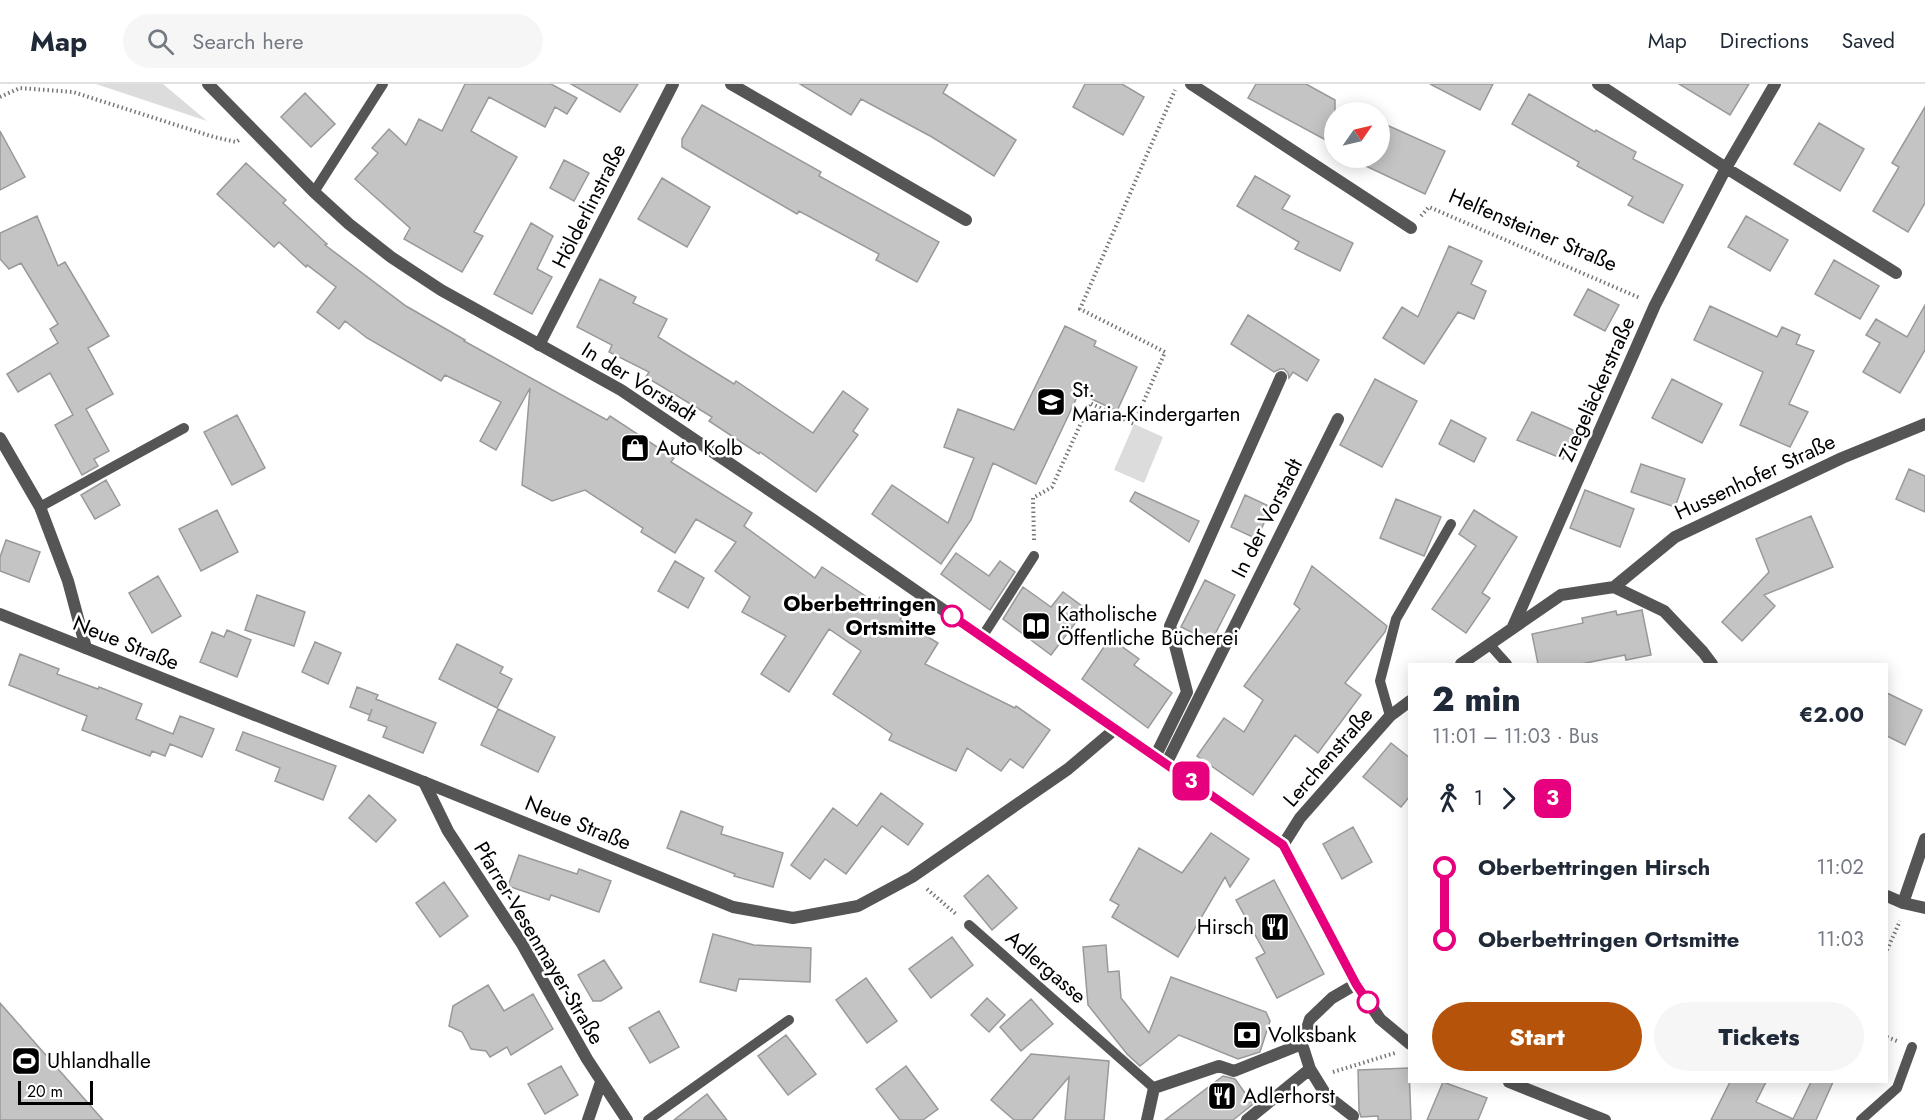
<!DOCTYPE html>
<meta charset="utf-8">
<style>
:root{--surface:#fff;--page:#f6f6f7;--text:#1f2937;--muted:#747a83;--line:#e0e1e3;--accent:#b45309}
body{margin:0;font-family:Jost,sans-serif;background:var(--page);color:var(--text);height:100vh;display:flex;flex-direction:column;font-size:22px;white-space:nowrap}
*{box-sizing:border-box;margin:0}
p{font-size:20px;color:var(--muted)}
.icon{flex:none;width:33px;height:33px;fill:none;stroke:currentColor;stroke-width:2;stroke-linecap:round;stroke-linejoin:round}
.map{position:relative;flex:1;overflow:hidden}
.drawer{position:absolute;left:1408px;top:579px;width:480px;height:420px;display:flex;flex-direction:column;background:var(--surface);border-radius:0px;box-shadow:0 3px 15px #0003}
.drawer>*{flex:none}
.badge{padding:0 12px;border-radius:9px;font-size:21px;line-height:39px}
.needle{width:39px;rotate:56deg}
.fabs{position:absolute;left:1324px;top:18px;display:grid;gap:12px}
.fabs a{display:grid;place-items:center;width:66px;height:66px;border-radius:50%;background:var(--surface);box-shadow:0 3px 15px #0003;font-size:30px}
.scale{position:absolute;left:18px;bottom:15px;width:75px;box-sizing:border-box;padding-left:6px;border:3px solid #000;border-top:0;font-size:16px;line-height:21px;white-space:nowrap;color:#000;-webkit-text-stroke:4px #fff;paint-order:stroke}
.map>.badge{position:absolute;translate:-50% -50%;box-shadow:0 0 0 3px #fff}
.legs{display:flex;align-items:center;gap:9px;height:66px;padding:0 24px;font-size:20px}
.legs p{margin-inline-start:auto}
.summary{display:flex;align-items:center;justify-content:space-between;height:102px;padding:0 24px}
h1{font-size:33px;font-weight:800;line-height:45px}
.action{display:flex;gap:12px;margin-top:auto;padding:12px 24px}
.action a{flex:1;height:69px;border-radius:36px;background:var(--accent);color:#fff;font-size:24px;font-weight:800;line-height:69px;text-align:center}
.action a+a{background:var(--page);color:var(--text)}
ul{padding:0 24px;list-style:none}
li{display:flex;align-items:center;gap:21px;height:72px;font-size:22px}
li i{display:grid;place-items:center;width:9px;height:100%;margin:0 8px;background:currentColor}
li i::after{content:'';width:15px;height:15px;margin:-8px;border:4px solid;border-radius:50%;background:var(--surface)}
li p{margin-inline-start:auto}
li:first-child i{background:linear-gradient(#0000 50%,currentColor 0)}
li:last-child i{background:linear-gradient(currentColor 50%,#0000 0)}
header{display:flex;align-items:center;gap:36px;box-sizing:border-box;height:84px;padding:0 30px;background:var(--surface);border-bottom:2px solid var(--line)}
header strong{font-size:28px}
nav{display:flex;gap:33px;margin-inline-start:auto;font-size:21px}
.search{width:420px;height:54px;background:var(--page);display:flex;align-items:center;gap:15px;box-sizing:border-box;padding:0 21px;border-radius:33px;color:var(--muted);font-size:22px}
.map>svg:first-child{display:block}
.green{fill:#dcdcdc}
.building{fill:#c4c4c4;stroke:#999;stroke-width:1.5}
.lines{fill:none;stroke-linecap:round;stroke-linejoin:round}
.path{stroke:#777;stroke-width:4;stroke-dasharray:1.5 3;stroke-linecap:butt}
.service{stroke:#555;stroke-width:10}
.minor{stroke:#555;stroke-width:12}
.tertiary{stroke:#555;stroke-width:12}
.line-1-casing{stroke:#fff;stroke-width:14}
.line-1{stroke:#e6007e;stroke-width:9}
.stop-1-dot{fill:#fff;stroke:#e6007e;stroke-width:3}
.labels{text-anchor:middle;stroke-width:5;stroke-linejoin:round;paint-order:stroke}
.street-label{font-size:21px;fill:#000;stroke:#fff}
.poi-label{font-size:21px;fill:#000;stroke:#fff;text-anchor:start}
.stop-label{font-size:21px;font-weight:bold;fill:#000;stroke:#fff;text-anchor:end}
</style>
<header>
<strong>Map</strong>
<div class="search"><svg class="icon" aria-label="search" viewBox="0 0 24 24"><circle cx="10" cy="10" r="6"/><path d="M15 15l6 6"/></svg>Search here</div>
<nav><a>Map</a><a>Directions</a><a>Saved</a></nav>
</header>
<div class="map">
<svg width="1925" height="1036" viewBox="0 0 1925 1036">
<rect width="100%" height="100%" fill="#fff"/>
<path class="green" d="M96,0H163L207,37Z
M1134,340L1163,353L1144,399L1114,386Z"/>
<path class="building" d="M465,0H551L577,14L567,30L555,23L545,43L489,13L471,47L517,73L474,148L483,152L462,188L404,155L410,144L355,95L378,69L372,64L389,45L406,61L419,35L442,47Z
M571,0H638L620,28Z
M800,0H948L943,9L1016,56L994,92L932,53L861,15L851,31Z
M1085,0H1122L1144,13L1123,51L1073,23Z
M1256,0H1306L1335,16V61L1248,14Z
M1430,0H1493L1480,26Z
M1679,0H1749L1730,31Z
M305,9L335,40L311,63L281,33Z
M1529,10L1595,48L1596,46L1636,68L1633,75L1683,101L1663,139L1628,121L1633,113L1577,82L1579,78L1512,40Z
M702,21L821,88L819,92L939,158L917,198L876,176L879,170L799,127L797,130L682,63V55Z
M1925,23V119L1908,148L1873,127L1899,83L1892,79Z
M1380,38L1445,67L1425,110L1349,74H1380Z
M1819,39L1864,65L1840,107L1794,80Z
M0,47L25,93L0,106Z
M564,76L589,89L574,117L550,104Z
M246,79L286,116L283,119L327,160L325,161L406,222L465,256L464,257L607,336L610,332L674,374L671,378L752,429L744,442L815,494L822,483L876,519L880,513L905,528L900,536L938,559L925,580L1015,624L1016,622L1050,646L1023,684L1010,675L1001,687L967,664L956,687L889,656L892,650L833,610L861,567L829,545L789,608L761,590L786,552L742,528L750,513L715,487L736,458L696,435L675,469L641,448L643,444L585,406L552,417L522,401L530,304L496,366L480,357L501,318L445,291L441,297L367,254L345,237L339,245L317,228L336,203L307,181L306,183L279,158L274,163L217,110Z
M1255,92L1290,112L1282,125L1353,159L1340,187L1295,165L1299,158L1237,122Z
M662,94L710,123L687,163L638,135Z
M37,132L58,182L65,178L109,252L88,264L113,310L86,325L109,367L94,375L98,382L82,391L55,341L73,331L50,289L18,308L7,290L58,259L50,245L58,240L21,179L9,185L0,175V149Z
M1746,132L1788,156L1770,187L1728,163Z
M531,139L553,152L537,185L552,193L532,230L494,210Z
M1449,162L1482,177L1471,200L1486,207L1474,235L1458,228L1424,280L1383,254L1402,223L1418,233Z
M1834,176L1879,202L1860,235L1815,210Z
M600,195L636,213L633,219L667,235L658,253L734,300L736,297L813,349L843,307L868,325L853,347L858,351L816,408L760,368L759,370L709,337L712,333L646,293L649,288L609,268L612,261L577,243Z
M1588,205L1619,221L1605,247L1574,231Z
M1925,221V266L1900,309L1863,288L1880,259L1866,251L1876,235L1907,253Z
M1710,222L1777,253L1782,243L1800,251L1796,260L1814,267L1789,320L1808,328L1790,363L1740,341L1763,288L1694,256Z
M1248,231L1319,276L1307,297L1293,288L1289,294L1288,289L1284,285H1280L1274,288L1231,260Z
M1065,242L1096,257L1094,262L1137,283L1117,327L1079,309L1036,400L993,379L971,436L941,480L872,430L892,401L948,439L974,374L944,363L958,325L1014,346Z
M1375,295L1417,317L1382,383L1340,361Z
M1672,295L1722,320L1702,359L1652,334Z
M1532,328L1575,347L1563,375L1517,356Z
M237,331L265,384L232,401L204,348Z
M1451,336L1486,354L1474,378L1439,360Z
M1641,380L1685,395L1675,423L1631,408Z
M1909,385L1925,392V428L1896,415Z
M106,396L120,421L95,435L81,411Z
M1585,406L1634,425L1620,463L1570,444Z
M1135,408L1199,437L1189,458L1130,417Z
M1245,411L1271,423L1257,455L1231,443Z
M1396,415L1441,433L1424,472L1380,454Z
M217,426L238,468L201,487L179,445Z
M1474,426L1517,453L1482,509L1490,514L1466,549L1432,525L1476,462L1459,450Z
M1811,432L1833,483L1764,511L1775,522L1742,557L1722,538L1769,488L1756,455Z
M6,456L40,468L29,498L0,487V473Z
M956,469L989,492L1000,477L1015,488L990,526L941,490Z
M675,477L704,494L688,524L658,507Z
M1312,482L1387,542L1385,548L1345,599L1361,611L1318,669L1295,651L1253,711L1197,672L1224,634L1244,648L1263,616L1244,602L1300,525L1294,520Z
M158,492L181,532L152,549L129,509Z
M1205,496L1235,511L1211,558L1181,543Z
M1023,503L1051,523L1063,508L1086,525L1051,571L1003,535Z
M257,511L305,528L294,562L245,546Z
M1642,526L1651,571L1626,576L1625,571L1581,580H1538L1532,550L1583,539L1582,534L1616,527L1617,531Z
M227,546L251,556L237,593L200,578L212,548L224,553Z
M1110,554L1139,575L1134,581L1172,609L1148,644L1082,595Z
M315,558L341,569L328,600L302,588Z
M457,560L503,583L500,589L512,595L497,624L439,595Z
M20,570L59,585L57,590L98,605L99,603L142,620L136,635L173,650L180,632L214,645L202,673L170,660L165,672L152,667L150,672L82,646L87,632L9,601Z
M357,603L378,611L376,615L436,639L423,669L383,653L387,643L368,636L372,625L370,631L350,623Z
M1887,609L1922,626L1905,661L1887,652Z
M498,625L555,653L538,688L481,661Z
M243,648L336,682L323,716L275,697L280,684L236,666Z
M1391,659L1410,674V712L1401,723L1363,693Z
M881,709L923,740L908,761L882,742L846,790L825,775L810,795L791,781L833,724L857,742Z
M369,711L396,736L376,758L349,734Z
M681,727L723,743L721,750L783,769L773,803L734,792L735,790L667,764Z
M1353,743L1372,778L1342,795L1323,760Z
M1211,749L1249,775L1230,803L1225,793L1178,873L1112,833L1119,821L1110,816L1139,764L1182,789Z
M519,771L577,790L579,785L611,797L599,828L551,811L549,816L508,802Z
M988,791L1017,824L992,846L964,812Z
M1274,796L1324,890L1277,914L1256,874L1265,869L1236,816Z
M444,798L468,832L440,853L416,819Z
M713,850L754,861L811,864L810,898L739,895L736,907L700,898Z
M952,853L973,881L931,914L909,885Z
M1106,861L1108,888L1119,887L1121,914L1149,949L1171,893L1266,928L1270,937L1260,968L1238,975L1179,951L1140,982L1127,970L1088,921L1083,863Z
M604,876L622,904L601,917H593L578,891Z
M866,894L897,937L867,959L836,916Z
M488,901L504,927L533,910L553,945L511,971L507,963L490,973L486,967L471,965L462,948L449,942L453,922Z
M987,914L1005,931L989,948L971,931Z
M1031,915L1053,940L1021,967L1000,943Z
M0,919L103,1036H0Z
M659,927L679,963L650,979L629,944Z
M786,951L816,990L788,1011L758,972Z
M1031,970L1109,977L1104,1036H1065L1069,993L1032,1036H1014L991,1016Z
M561,982L578,1011L545,1030L528,1000Z
M906,982L938,1025L923,1036H900L876,1005Z
M1409,984L1411,1036H1378V1032L1361,1033L1359,1027L1358,986Z
M1223,992L1235,995L1253,1020L1233,1036H1165Z
M1443,998L1487,1014L1478,1036H1427Z
M1730,998H1766L1756,1018L1793,1035L1811,998H1833L1816,1036H1711Z
M707,1010L727,1036H674Z"/>
<g class="lines">
<path class="path" d="M0,13L20,4L73,8L214,53L236,58L239,56
M1421,132L1429,123L1640,214
M1034,456L1033,414L1052,403L1090,319L1134,340L1165,268L1080,225L1175,6
M927,805L957,831
M1887,866L1900,837
M1887,953L1897,957
M1333,988L1395,969"/>
<path class="service" d="M314,108L383,0
M40,423L184,344
M982,553L1034,472
M1489,560L1507,580
M1390,632L1380,597L1396,535L1451,440
M969,841L1154,1004
M648,1036L789,936
M1861,1036L1897,1004L1912,963"/>
<path class="minor" d="M731,0L966,136
M1191,0L1411,144
M1598,0L1726,84L1896,189
M539,261L673,0
M0,354L40,423L68,497L86,564
M1614,503L1675,453L1842,374L1925,340
M1512,545L1655,221L1726,84L1775,0
M1461,580L1561,511L1614,503L1664,527L1703,568L1712,580
M1155,673L1187,608L1170,542L1281,293
M1166,680L1338,335
M424,698L448,747L522,860L587,975L627,1036
M1283,761L1300,734L1390,632L1410,617
M1887,812L1903,819L1925,824
M1903,819L1925,755
M1353,1032L1326,1011L1310,985L1302,960L1310,935L1332,914L1356,900
M588,1036L601,998
M1147,1036L1154,1004L1219,982L1234,987L1302,960
M1247,1036L1310,985"/>
<path class="tertiary" d="M208,0L314,108L349,140L391,173L441,206L621,306L812,435L1283,761L1356,900L1380,935L1410,960
M0,530L424,698L733,823L793,834L858,822L912,793L1068,685L1114,646
M1509,998L1605,1036"/>
</g>
<g class="lines">
<g class="line-1-casing">
<path id="line-1" d="M952,532L1283,761L1356,900L1368,918"/>
</g>
<use href="#line-1" class="line-1"/>
</g>
<defs>
<g id="school-square" transform="scale(1.5)"><rect x="-9" y="-9" width="18" height="18" rx="4" fill="#000" stroke="#fff"/><path d="M0-5L7-2L0 1L-7-2ZM-4 1L0 2.5L4 1V4Q0 6-4 4Z" fill="#fff"/></g>
<g id="shop-square" transform="scale(1.5)"><rect x="-9" y="-9" width="18" height="18" rx="4" fill="#000" stroke="#fff"/><path d="M-5-2.5h2.3a2.7 3.5 0 0 1 5.4 0H5L5.5 6h-11ZM-1.5-2.5h3a1.5 2.3 0 0 0-3 0Z" fill="#fff"/></g>
<g id="library-square" transform="scale(1.5)"><rect x="-9" y="-9" width="18" height="18" rx="4" fill="#000" stroke="#fff"/><path d="M-6-4Q-3-5.5-.7-3.5V5Q-3 3-6 4ZM6-4Q3-5.5 .7-3.5V5Q3 3 6 4Z" fill="#fff"/></g>
<g id="restaurant-square" transform="scale(1.5)"><rect x="-9" y="-9" width="18" height="18" rx="4" fill="#000" stroke="#fff"/><path d="M-5-6h1v4h1v-4h1v4h1v-4h1v5L-1.5 .5V6h-2V.5L-5-1ZM5-6V6H3V1.5H1.5Q1.5-4 5-6Z" fill="#fff"/></g>
<g id="bank-square" transform="scale(1.5)"><rect x="-9" y="-9" width="18" height="18" rx="4" fill="#000" stroke="#fff"/><path d="M-6-4H6V4H-6ZM0-2.3a2.3 2.3 0 1 0 0 4.6a2.3 2.3 0 1 0 0-4.6Z" fill="#fff"/></g>
<g id="stadium-square" transform="scale(1.5)"><rect x="-9" y="-9" width="18" height="18" rx="4" fill="#000" stroke="#fff"/><path d="M0-5a6.5 5 0 1 0 0 10a6.5 5 0 1 0 0-10ZM-3.5-1.8h7v3.6h-7Z" fill="#fff"/></g>
</defs>
<g fill-rule="evenodd">
<use href="#school-square" x="1051" y="318"/>
<use href="#shop-square" x="635" y="364"/>
<use href="#library-square" x="1036" y="542"/>
<use href="#restaurant-square" x="1275" y="843"/>
<use href="#bank-square" x="1247" y="951"/>
<use href="#stadium-square" x="26" y="977"/>
<use href="#restaurant-square" x="1222" y="1012"/>
</g>
<g class="stop-1-dot">
<circle cx="952" cy="532" r="10"/>
<circle cx="1368" cy="918" r="10"/>
</g>
<g class="labels">
<g class="street-label">
<text transform="translate(589 122) rotate(-63)" y="7">Hölderlinstraße</text>
<text transform="translate(1533 146) rotate(23)" y="7">Helfensteiner Straße</text>
<text transform="translate(639 298) rotate(32)" y="7">In der Vorstadt</text>
<text transform="translate(1597 305) rotate(-66)" y="7">Ziegeläckerstraße</text>
<text transform="translate(1755 393) rotate(-25)" y="7">Hussenhofer Straße</text>
<text transform="translate(1267 434) rotate(-63)" y="7">In der Vorstadt</text>
<text transform="translate(126 559) rotate(22)" y="7">Neue Straße</text>
<text transform="translate(1328 673) rotate(-49)" y="7">Lerchenstraße</text>
<text transform="translate(578 739) rotate(22)" y="7">Neue Straße</text>
<text transform="translate(539 859) rotate(59)" y="7">Pfarrer-Vesenmayer-Straße</text>
<text transform="translate(1046 883) rotate(41)" y="7">Adlergasse</text>
</g>
<g class="poi-label">
<text x="1072" y="313">St.<tspan x="1072" dy="24">Maria-Kindergarten</tspan></text>
<text x="656" y="371">Auto Kolb</text>
<text x="1057" y="537">Katholische<tspan x="1057" dy="24">Öffentliche Bücherei</tspan></text>
<text x="1254" y="850" text-anchor="end">Hirsch</text>
<text x="1268" y="958">Volksbank</text>
<text x="47" y="984">Uhlandhalle</text>
<text x="1243" y="1019">Adlerhorst</text>
</g>
<g class="stop-label">
<text x="936" y="527">Oberbettringen<tspan x="936" dy="24">Ortsmitte</tspan></text>
</g>
</g>
</svg>
<div class="fabs">
<a><svg class="needle" viewBox="-14 -14 28 28"><path d="M0-13l5 13h-10z" fill="#e53935"/><path d="M0 13l5-13h-10z" fill="#747a83"/></svg></a>
</div>
<div class="scale">20 m</div>
<b class="badge" style="left:1191px;top:697px;background:#e6007e;color:#fff">3</b>
<section class="drawer">
<div class="summary"><div><h1>2 min</h1><p>11:01 – 11:03 · Bus</p></div><b>€2.00</b></div>
<div class="legs"><svg class="icon" aria-label="walk" viewBox="0 0 24 24"><circle cx="13" cy="4" r="2"/><path d="M13 8l-2 6 4 7M11 14l-3 7M7 12l3-4h3l4 4"/></svg>1<svg class="icon" aria-label="forward" viewBox="0 0 24 24"><path d="M9 5l7 7-7 7"/></svg><b class="badge" style="background:#e6007e;color:#fff">3</b></div>
<ul>
<li><i style="color:#e6007e"></i><b>Oberbettringen Hirsch</b><p>11:02</p></li>
<li><i style="color:#e6007e"></i><b>Oberbettringen Ortsmitte</b><p>11:03</p></li>
</ul>
<div class="action"><a>Start</a><a>Tickets</a></div>
</section>
</div>
